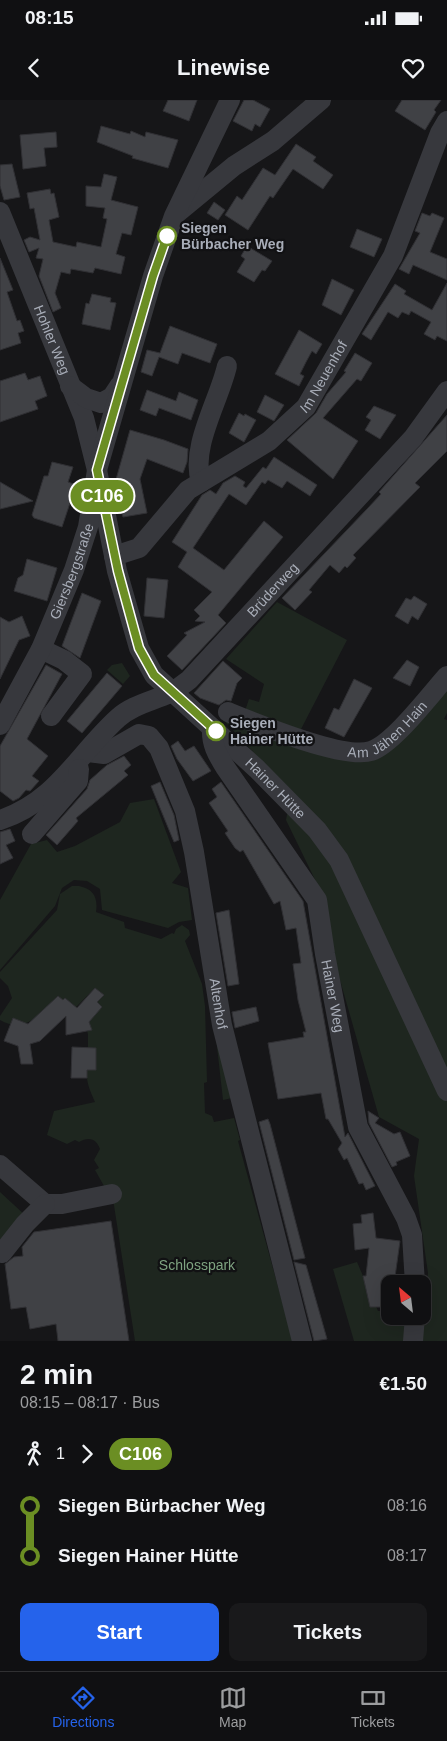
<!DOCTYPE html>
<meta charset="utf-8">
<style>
:root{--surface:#101012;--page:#19191b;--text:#f1f3f6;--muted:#9c9d9f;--line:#303032;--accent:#2563eb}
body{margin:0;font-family:Arial,sans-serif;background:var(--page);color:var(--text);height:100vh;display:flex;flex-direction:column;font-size:19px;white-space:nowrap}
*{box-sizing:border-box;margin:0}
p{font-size:16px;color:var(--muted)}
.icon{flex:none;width:28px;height:28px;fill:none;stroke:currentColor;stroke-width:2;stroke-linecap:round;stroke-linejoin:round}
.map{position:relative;height:1241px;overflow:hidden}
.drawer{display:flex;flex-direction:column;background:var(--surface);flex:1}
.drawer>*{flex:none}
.badge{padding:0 10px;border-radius:16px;font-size:18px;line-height:32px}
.needle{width:32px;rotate:332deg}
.tools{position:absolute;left:381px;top:1175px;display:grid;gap:10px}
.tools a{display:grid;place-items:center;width:50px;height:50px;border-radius:10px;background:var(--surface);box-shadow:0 5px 20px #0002,0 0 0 1px var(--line);font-size:25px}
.map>.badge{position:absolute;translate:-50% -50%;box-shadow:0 0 0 2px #fff}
.legs{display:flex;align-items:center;gap:8px;height:55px;padding:0 20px;font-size:16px}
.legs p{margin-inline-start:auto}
.summary{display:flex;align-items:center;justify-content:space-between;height:85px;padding:0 20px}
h1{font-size:28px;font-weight:800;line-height:38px}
.primary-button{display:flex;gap:10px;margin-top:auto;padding:10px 20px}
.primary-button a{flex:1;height:58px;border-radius:10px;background:var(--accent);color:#fff;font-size:20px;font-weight:800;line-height:58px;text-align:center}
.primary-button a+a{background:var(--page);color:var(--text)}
ul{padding:0 20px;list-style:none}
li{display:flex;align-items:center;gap:18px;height:50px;font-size:19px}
li i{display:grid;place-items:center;width:8px;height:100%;margin:0 6px;background:currentColor}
li i::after{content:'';width:12px;height:12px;margin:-6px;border:4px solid;border-radius:50%;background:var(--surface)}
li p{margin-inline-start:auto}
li:first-child i{background:linear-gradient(#0000 50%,currentColor 0)}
li:last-child i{background:linear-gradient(currentColor 50%,#0000 0)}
.status{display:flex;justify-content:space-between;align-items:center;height:35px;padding:0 25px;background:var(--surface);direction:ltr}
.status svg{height:14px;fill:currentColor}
header{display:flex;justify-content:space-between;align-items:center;height:65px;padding:0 20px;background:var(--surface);font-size:22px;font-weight:800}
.tabs{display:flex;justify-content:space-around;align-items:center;height:70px;border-top:1px solid var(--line);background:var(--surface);font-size:14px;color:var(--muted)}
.tabs a{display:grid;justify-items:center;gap:2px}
.tabs .selected{color:var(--accent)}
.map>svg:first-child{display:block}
.green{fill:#1e261f}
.building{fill:#404145;stroke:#303034}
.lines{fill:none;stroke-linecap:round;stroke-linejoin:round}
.minor{stroke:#37383d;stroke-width:20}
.line-1-casing{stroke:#fff;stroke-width:11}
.line-1{stroke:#6b8e23;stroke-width:8}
.stop-1-dot{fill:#fff;stroke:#6b8e23;stroke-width:2.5}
.labels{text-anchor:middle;stroke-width:4.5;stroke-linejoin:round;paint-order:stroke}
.stop-label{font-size:14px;font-weight:bold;fill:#a8adb8;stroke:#111113;text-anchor:start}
.street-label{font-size:14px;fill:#a8adb8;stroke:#111113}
.park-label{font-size:14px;fill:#7fa381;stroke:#111113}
</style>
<div class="status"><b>08:15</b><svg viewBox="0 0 49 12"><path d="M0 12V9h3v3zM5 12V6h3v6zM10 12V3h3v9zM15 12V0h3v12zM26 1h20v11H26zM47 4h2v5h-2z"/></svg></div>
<header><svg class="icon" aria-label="back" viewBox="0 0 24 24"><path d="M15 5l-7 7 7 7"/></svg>Linewise<svg class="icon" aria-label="heart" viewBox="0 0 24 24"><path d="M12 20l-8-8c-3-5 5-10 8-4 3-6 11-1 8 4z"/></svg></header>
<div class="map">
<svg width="447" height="1241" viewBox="0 0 447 1241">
<rect width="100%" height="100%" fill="#161618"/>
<path class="green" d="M277,502L347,540L299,633L370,653L447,566V613L444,619L447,620V1241H422L428,1173L414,1076L419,1039L379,1017L338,873L322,794L286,720L291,693L218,614H244L249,599L259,602L264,584L226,559Z
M122,563L130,576L123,584L107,570L112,565Z
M154,699L181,772L172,783L188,788L192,820L179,822L168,828L102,810L100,789L87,781L74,780L62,788L55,806L0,870V800L31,744L47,740L57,752L75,746L120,722L130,703Z
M79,786C94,789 98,798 96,812L124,822L125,828L161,839L172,833L174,834L176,829L182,825L189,830L190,835L185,841L202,884L205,906L207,982L204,983L205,1013L212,1016L214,1022L234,1018L240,1040L238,1041L293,1241H135L111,1086H104L95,1070L99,1068L94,1060L100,1049C96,1038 88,1037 79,1042L75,1040L67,1044L47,1035L54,1011L95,1002C90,990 86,983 87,970H96V948H88V935L85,919L102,907L97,902L104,895L95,888L76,907L65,898L63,900L58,896C40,913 26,935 0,920V916L12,898L8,886L0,878V872L57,810L60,794L72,786Z
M216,938L232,998L223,1000Z
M0,1092L26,1116L0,1146Z
M357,1162L378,1211H390V1216H412L408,1241H354L333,1169Z"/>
<path class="building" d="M168,0H197L189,21L163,11Z
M244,0H253L270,9L260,27L255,24L252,31L233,21Z
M402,0H441L434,10L436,12L425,30L395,11Z
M101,26L130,34L131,31L145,37L146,32L178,40L168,68L132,58L133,56L97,42Z
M56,32L57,47L44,48L46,66L23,69L20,35Z
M296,44L316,57L313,61L333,75L323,89L293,69L273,98L270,96L248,130L225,115L237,96L242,100L263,68L275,75Z
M12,64L20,97L4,100L0,86V65Z
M104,74L117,77L111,100L138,107L131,135L122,133L116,154L125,157L121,174L95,168L93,173L71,169L70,174L61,172L55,193L61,208L53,212L39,176L43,159L36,158L39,148L29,152L24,140L30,137L40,140L34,108L30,109L27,93L50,89L51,94L54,93L59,117L49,120L53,142L76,147L77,142L101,147L107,119L103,118L105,108L86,106V86L101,87Z
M214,102L225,110L218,120L207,113Z
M422,113L430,116L432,113L444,118L430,152L447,159V180L413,165L409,174L399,169L420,133L415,131Z
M357,129L382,139L374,157L350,147Z
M247,146L272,161L265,171L262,170L254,182L237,172L245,159L241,156Z
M0,158L13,190L7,192L17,221L20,220L24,231L18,233L21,243L0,250Z
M332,179L354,190L341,215L322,205Z
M447,183V241L437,236L435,240L424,234L431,222L411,211L409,215L402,212L398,218L388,212L371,240L362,234L395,184L406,191L404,194L432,210Z
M92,194L111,198L110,202L116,203L110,230L82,224L86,203L89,204Z
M170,226L217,244L210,263L182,253L178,264L159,257L152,276L141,272L147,250L160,253Z
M299,230L322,244L316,254L312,251L306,262L300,274L304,276L299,286L275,274Z
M355,253L372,263L361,281L357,279L323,318L358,341L333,379L287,340L316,313L327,294L346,272L344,271Z
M25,273L28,280L40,276L47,296L35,301L38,309L0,322V281Z
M147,290L176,301L179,292L198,300L191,320L159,308L156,316L140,310Z
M265,295L284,305L274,321L257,312Z
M374,306L396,315L380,339L365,330L371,320L366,317Z
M239,313L244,316L245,314L256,320L244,342L229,333Z
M447,315V351L415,383L420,387L353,455L356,458L347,468L345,466L339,473L330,465L309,490L312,492L295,510L282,498L367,409L381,394L379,392Z
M130,330L164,340L188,349L187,362L183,373L147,359L140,379L147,413L123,417L115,383Z
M274,357L317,385L310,396L287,381L282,388L268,380L265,384L262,382L246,405L229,394L193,448L224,470L264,421L283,437L218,515L226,523L182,570L167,556L187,535L184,533L205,522L195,521L200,516L194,510L212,492L178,467L187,452L172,442L202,395L210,390L216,394L223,383L235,376L245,382L243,386L246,388L263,367L266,369Z
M52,362L73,367L68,382L76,385L62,427L34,418L32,415L44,376H48Z
M0,382L33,401L0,409Z
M27,459L57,468L47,501L14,491L18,478L23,475Z
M147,478L168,480L164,518L144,516Z
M82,493L101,501L80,558L62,546Z
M414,496L427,504L418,520L412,516L408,524L395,516L406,498L411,500Z
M22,516L30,536L19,540L0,579V517L9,522Z
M407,560L419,567L410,586L393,578Z
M223,561L242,578L237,583L231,601L226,600L219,605L200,598L194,593Z
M46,565L62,574L27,639L48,656L32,676L39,681L30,691L26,690L19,698L13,701L0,691V646Z
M107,573L122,586L82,633L67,621Z
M354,579L372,588L344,637L325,628L334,608L339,610Z
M178,641L185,651L194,646L211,671L193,681L177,659L171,646Z
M124,656L131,665L124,671L128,675L76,718L78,721L57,745L46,735L87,689L90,680L107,665Z
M160,682L174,715L179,740L174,742L151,686Z
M221,682L303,801L345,1037L348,1033L375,1086L366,1090L363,1083L359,1084L347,1058L344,1060L338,1049L342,1043L328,1019H326L321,993L278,999L268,943L304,937L303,932H306L298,900L293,864L301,863L296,828L286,830L280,801L274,804L243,750L240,752L235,748L225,733L228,731L209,703L217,697L212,689Z
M10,729L15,741L6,745L13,758L0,764V732Z
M229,810L239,884L228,886L216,813Z
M95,888L104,895L97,902L102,907L89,922L92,930L66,935V916L40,941L30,944L33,964H21L18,946L4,941L13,918L28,924L58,896L63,900L65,898L77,908Z
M256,907L259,921L235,928L232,912Z
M72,947L96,948V970H87V978H71Z
M368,1011L379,1018L375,1023L394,1034L400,1032L410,1056L396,1062L397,1065L392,1067L369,1023Z
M268,1019L270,1024L305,1158L294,1160L259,1022Z
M373,1113L376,1138L400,1141L394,1184H390V1199H383L382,1207H370L363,1176H366L369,1148L355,1150L353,1124L362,1123L361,1115Z
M111,1121L129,1241H58L56,1224L30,1229L26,1207L11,1209L5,1164L14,1157L23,1156L22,1147L34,1132Z
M294,1162L306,1165L327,1239L314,1241Z"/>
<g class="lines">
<g class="minor">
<path id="s1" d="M0,112L84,318L97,370L117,471L139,548L154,575L257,669L317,730L339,760L447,991"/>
<path d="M177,113L234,66L273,41L321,0"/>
<path d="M70,286L86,298L101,303L112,297L120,285"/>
<path d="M201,382C190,347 219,301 227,266"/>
<path id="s2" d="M114,456L139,448L188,390L269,341L306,307L393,156L440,33L447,21"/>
<path d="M41,549L64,560L82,574L51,616"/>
<path id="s3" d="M228,612C255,623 344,660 371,651C393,644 430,595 447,576"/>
<path id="s4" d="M0,625L41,549L74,470L88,427L97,370L153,176L174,116L230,0"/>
<path id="s5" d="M212,628C211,644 217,654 225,667L317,800L325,854L358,1027L406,1118L412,1135L415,1184"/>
<path id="s6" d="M88,652L104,654L139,634L149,636L159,648L185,711L194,752L222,925L302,1241"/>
<path id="s7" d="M0,720C57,701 77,655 118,618C132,605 153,601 170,593C177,590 183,584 189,580L413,338L447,291"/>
<path d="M32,734L78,681L79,669"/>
<path d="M0,1065L45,1104H62L112,1094"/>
<path d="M2,1153L25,1124L45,1104"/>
<path d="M413,1241L415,1216"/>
</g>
</g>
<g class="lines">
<g class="line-1-casing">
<path id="line-1" d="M167,136L153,176L97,370L118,471L139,548L154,575L216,631"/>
</g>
<use href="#line-1" class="line-1"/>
</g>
<g class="stop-1-dot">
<circle cx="167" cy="136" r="9"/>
<circle cx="216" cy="631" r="9"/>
</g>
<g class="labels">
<g class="stop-label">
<text x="181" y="133">Siegen<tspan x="181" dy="16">Bürbacher Weg</tspan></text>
<text x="230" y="628">Siegen<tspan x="230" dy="16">Hainer Hütte</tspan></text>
</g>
<g class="street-label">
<text dy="5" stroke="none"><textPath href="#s1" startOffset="138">Hohler Weg</textPath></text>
<text dy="5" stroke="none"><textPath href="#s2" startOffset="282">Im Neuenhof</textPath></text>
<text dy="5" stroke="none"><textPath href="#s4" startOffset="170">Giersbergstraße</textPath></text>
<text dy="5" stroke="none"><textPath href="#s7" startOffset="362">Brüderweg</textPath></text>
<text dy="5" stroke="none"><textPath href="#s3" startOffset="174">Am Jähen Hain</textPath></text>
<text dy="5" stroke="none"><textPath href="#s1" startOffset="656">Hainer Hütte</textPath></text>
<text dy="5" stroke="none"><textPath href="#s5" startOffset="301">Hainer Weg</textPath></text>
<text dy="5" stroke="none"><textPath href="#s6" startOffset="346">Altenhof</textPath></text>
</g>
<g class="park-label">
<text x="197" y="1170">Schlosspark</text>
</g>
</g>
</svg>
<div class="tools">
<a><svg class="needle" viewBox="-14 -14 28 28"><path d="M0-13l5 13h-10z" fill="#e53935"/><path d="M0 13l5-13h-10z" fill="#9c9d9f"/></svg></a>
</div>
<b class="badge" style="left:102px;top:396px;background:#6b8e23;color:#fff">C106</b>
</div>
<section class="drawer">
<div class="summary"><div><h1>2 min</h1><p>08:15 – 08:17 · Bus</p></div><b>€1.50</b></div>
<div class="legs"><svg class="icon" aria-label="walk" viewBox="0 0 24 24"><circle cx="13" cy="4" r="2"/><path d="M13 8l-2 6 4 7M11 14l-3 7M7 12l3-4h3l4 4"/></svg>1<svg class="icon" aria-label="forward" viewBox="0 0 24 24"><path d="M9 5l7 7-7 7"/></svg><b class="badge" style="background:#6b8e23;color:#fff">C106</b></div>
<ul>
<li><i style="color:#6b8e23"></i><b>Siegen Bürbacher Weg</b><p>08:16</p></li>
<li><i style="color:#6b8e23"></i><b>Siegen Hainer Hütte</b><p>08:17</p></li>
</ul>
<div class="primary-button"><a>Start</a><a>Tickets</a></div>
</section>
<nav class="tabs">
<a class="selected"><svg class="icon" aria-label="directions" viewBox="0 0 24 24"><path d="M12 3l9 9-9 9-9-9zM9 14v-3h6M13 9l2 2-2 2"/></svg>Directions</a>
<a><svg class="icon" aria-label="map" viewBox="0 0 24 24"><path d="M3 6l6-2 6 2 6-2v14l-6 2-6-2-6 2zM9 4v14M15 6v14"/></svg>Map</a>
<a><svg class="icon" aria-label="tickets" viewBox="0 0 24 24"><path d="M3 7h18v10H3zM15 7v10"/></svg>Tickets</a>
</nav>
